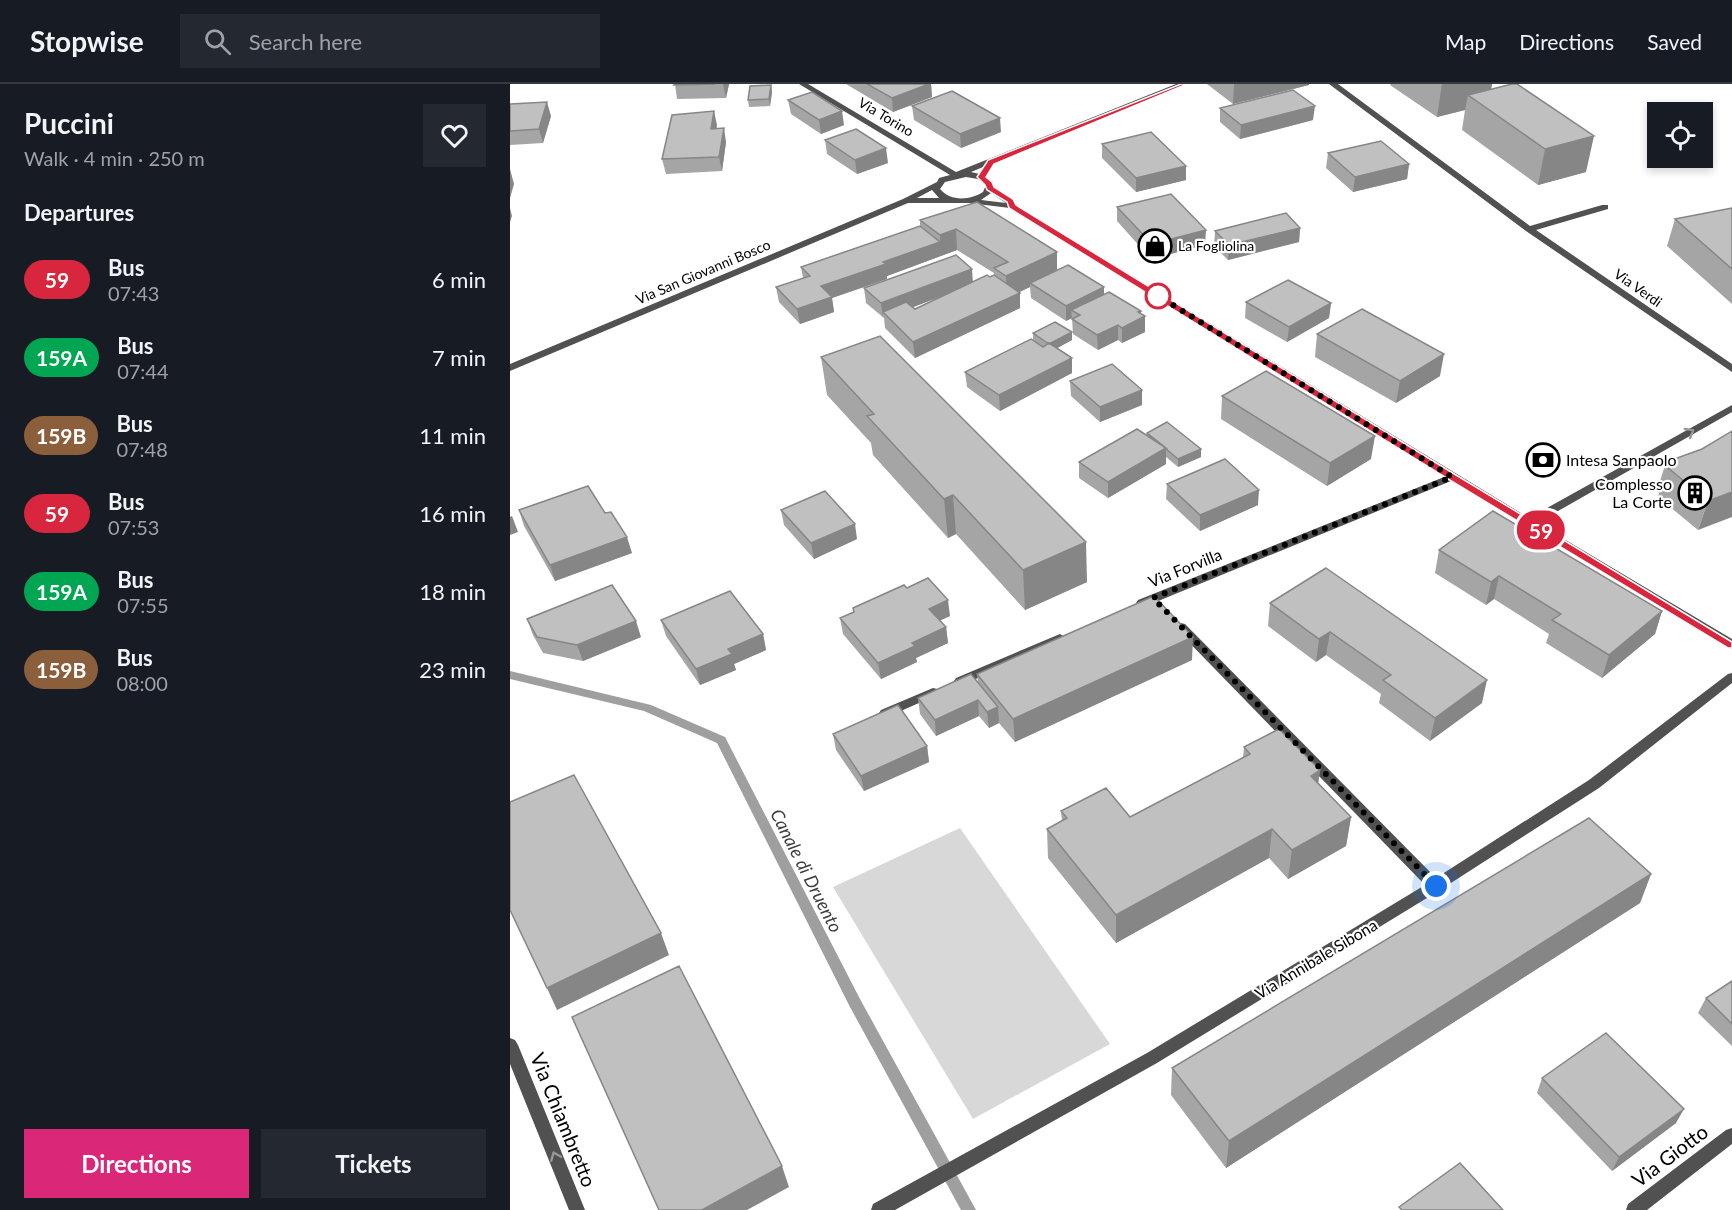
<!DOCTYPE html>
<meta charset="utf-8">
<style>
:root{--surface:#171b24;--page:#242831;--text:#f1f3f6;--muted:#9ea1a6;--line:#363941;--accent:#db2777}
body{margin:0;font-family:Lato,sans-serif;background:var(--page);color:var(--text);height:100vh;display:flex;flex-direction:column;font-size:22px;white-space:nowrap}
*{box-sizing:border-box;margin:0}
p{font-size:20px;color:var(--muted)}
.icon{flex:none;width:33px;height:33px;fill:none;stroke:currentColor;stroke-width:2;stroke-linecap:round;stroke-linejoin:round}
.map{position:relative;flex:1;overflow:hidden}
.drawer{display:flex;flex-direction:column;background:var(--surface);width:510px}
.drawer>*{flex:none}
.badge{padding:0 12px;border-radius:20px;font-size:21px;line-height:39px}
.buttons{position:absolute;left:1137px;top:18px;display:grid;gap:12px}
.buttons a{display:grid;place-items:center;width:66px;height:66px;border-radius:0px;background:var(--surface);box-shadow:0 3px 9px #0003;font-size:30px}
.you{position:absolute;width:30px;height:30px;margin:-15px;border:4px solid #fff;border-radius:50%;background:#1a73e8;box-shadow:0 0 0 9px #1a73e833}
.map>.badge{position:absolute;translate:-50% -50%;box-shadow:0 0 0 3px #fff}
h2{padding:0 24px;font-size:22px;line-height:54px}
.round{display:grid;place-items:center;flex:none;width:63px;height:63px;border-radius:0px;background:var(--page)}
.overview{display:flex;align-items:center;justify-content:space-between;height:102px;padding:0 24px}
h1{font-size:28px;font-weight:700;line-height:45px}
.button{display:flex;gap:12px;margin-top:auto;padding:12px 24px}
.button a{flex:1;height:69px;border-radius:0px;background:var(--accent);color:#fff;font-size:24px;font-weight:700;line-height:69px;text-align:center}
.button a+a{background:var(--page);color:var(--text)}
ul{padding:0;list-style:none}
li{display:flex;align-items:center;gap:18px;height:78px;padding:0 24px}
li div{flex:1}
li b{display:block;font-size:22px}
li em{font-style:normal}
li .badge{min-width:66px;font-weight:700;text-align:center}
header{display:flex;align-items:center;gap:36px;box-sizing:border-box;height:84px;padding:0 30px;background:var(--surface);border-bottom:2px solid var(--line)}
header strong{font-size:28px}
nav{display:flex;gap:33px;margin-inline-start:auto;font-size:21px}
.search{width:420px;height:54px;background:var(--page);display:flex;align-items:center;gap:15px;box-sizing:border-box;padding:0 21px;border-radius:0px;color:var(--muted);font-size:22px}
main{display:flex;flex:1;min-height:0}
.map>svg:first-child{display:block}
.green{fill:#d8d8d8}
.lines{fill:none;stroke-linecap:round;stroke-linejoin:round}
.stream{fill:#9f9f9f;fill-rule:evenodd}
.minor{fill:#515151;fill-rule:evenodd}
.wall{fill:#a5a5a5;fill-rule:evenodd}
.shaded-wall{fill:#868686}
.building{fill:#c0c0c0;stroke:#868686;stroke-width:1.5}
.oneway{stroke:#979797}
.line{fill:#d7263d;stroke:#fff;stroke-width:1.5}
.walk{stroke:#000;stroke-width:6;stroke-dasharray:0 10.8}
.stop-dot{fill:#fff;stroke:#d7263d;stroke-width:3}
.labels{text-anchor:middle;stroke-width:4.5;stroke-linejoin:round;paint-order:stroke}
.far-street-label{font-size:14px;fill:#000;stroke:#fff}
.far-poi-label{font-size:14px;fill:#000;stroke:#fff;text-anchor:start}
.poi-label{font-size:16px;fill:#000;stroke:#fff;text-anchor:start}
.street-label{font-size:16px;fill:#000;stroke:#fff}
.water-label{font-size:18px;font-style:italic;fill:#404040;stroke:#fff}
.near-street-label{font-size:20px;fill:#000;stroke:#fff}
</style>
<header>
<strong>Stopwise</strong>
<div class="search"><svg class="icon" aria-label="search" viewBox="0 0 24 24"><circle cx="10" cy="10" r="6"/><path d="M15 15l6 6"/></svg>Search here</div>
<nav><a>Map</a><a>Directions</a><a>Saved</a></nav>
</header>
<main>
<section class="drawer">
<div class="overview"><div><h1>Puccini</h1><p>Walk · 4 min · 250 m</p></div><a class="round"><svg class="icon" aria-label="heart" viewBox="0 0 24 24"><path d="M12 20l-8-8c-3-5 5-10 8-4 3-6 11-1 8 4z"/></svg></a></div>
<h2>Departures</h2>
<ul>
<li><span class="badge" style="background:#d7263d;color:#fff">59</span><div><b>Bus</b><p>07:43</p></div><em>6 min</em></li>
<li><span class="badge" style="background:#00a651;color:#fff">159A</span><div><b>Bus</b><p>07:44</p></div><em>7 min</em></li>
<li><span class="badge" style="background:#8b5e3c;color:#fff">159B</span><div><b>Bus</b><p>07:48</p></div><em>11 min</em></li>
<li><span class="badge" style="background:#d7263d;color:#fff">59</span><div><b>Bus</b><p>07:53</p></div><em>16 min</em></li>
<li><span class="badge" style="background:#00a651;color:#fff">159A</span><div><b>Bus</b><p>07:55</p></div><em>18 min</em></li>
<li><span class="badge" style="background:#8b5e3c;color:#fff">159B</span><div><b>Bus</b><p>08:00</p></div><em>23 min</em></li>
</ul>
<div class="button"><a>Directions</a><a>Tickets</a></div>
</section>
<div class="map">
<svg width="1222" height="1126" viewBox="0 0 1222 1126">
<rect width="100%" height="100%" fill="#fff"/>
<path class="green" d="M450,744L600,960L463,1035L323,803Z"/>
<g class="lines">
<path class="stream" d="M0,587L141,621L215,653L350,915L466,1126H451L340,923L207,659L134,627L0,595Z"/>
<path class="minor" d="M289,0H298L446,88L666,0H677L461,88L474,91L483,98V102L503,115L506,121L1019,434L1222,321V328L1027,439L1222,555V565L941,397L636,522H628L626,519L628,516L934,393L500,124L459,119H398L0,287V280L393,115L427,98L429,94L440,91ZM456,93L468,95L476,101L473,108C460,116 441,118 430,105L435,98ZM422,106L429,114H407ZM481,109L496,119L471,116Z
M819,0H828L1020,142L1092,121H1098V125L1026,146L1222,280V288L1016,147Z
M671,539L675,540L926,794L1079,696L1218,590L1222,589V599L1089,704L930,806L647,979L385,1126H361L363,1120L637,969L915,801L667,546L665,543Z
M550,550L556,554L554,557L454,600H446L444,597L446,594Z
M423,604L427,605L429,608L427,611L375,634L371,632L369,629L371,626Z
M0,954L5,956L8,961L75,1126H59L0,980Z
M1222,1044V1060L1137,1126H1116L1118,1120L1216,1046Z"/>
</g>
<path class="wall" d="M165,0H219L216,14L167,15Z
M336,0H421L422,13L383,28Z
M697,0H799V1L723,20Z
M881,0H982L981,5L1076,88L1028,101L952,46L955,26L927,33L880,1Z
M261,1L262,8L260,22L239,23L238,16Z
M278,16L334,41L311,50L281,30Z
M0,20L41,32L33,59L0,61Z
M402,22L491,48L451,64L404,36Z
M710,24L803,36L730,55L710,38Z
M207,41L206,44L216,58L212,87L156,90L152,75Z
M315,56L378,79L347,90L317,70Z
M592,60L676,82V96L626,108L592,74Z
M818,69L899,80L897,95L843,108L816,84Z
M467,118L547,187L594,203V210L635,232V248L612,259L608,256L588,266L563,250L562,234L556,237L521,214L520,203L509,208L510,224L405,274L375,244L374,234L356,219L354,204L463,198L480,193L484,191V189L447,166L377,192V195L322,214L324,228L290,240L269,218L266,203L293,194L291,183L410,142V136ZM443,208L405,225L402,223Z
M607,123L695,161L641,175L607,137Z
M1222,124V220L1157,162L1165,135Z
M790,144L789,158L718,176L704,162L705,147Z
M736,218L821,219L819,234L777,258L735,234Z
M523,249L562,256L547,264L562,274V289L490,327L457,303L455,288L523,257Z
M807,250L930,292L886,319L805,273Z
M311,273L577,498L515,526L446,450L438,454L363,371L361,359L317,311Z
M560,297L632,321L590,338L561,312Z
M712,312L861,375L817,402L711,335Z
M1222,347L1188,446L1148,413L1149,409L1147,407L1156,378L1192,365Z
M637,349L691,365V373L668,383L656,373V380L598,414L569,394V378L637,351Z
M657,400L748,421L690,447L656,415Z
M9,426L122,469L45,497L14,442Z
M271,426L347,455L304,475L274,441Z
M929,466L1152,527L1145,550L1092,594L1036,559L1039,550L984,515L976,521L925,489Z
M397,504L440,532L430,536L436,543L438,559L406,574L407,578L371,595L333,550L330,534L343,528V524Z
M760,519L972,619L920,657L869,619L871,610L816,571L806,578L758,542Z
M17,535L131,553L73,577L33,569L23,551Z
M151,536L253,550L256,566L224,580L226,586L190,601L156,552Z
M682,576L505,658L489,639L479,644L469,632L426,652L410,630L408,614L468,598L467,590Z
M323,650L417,662L419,678L354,707L326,666Z
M734,663L810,686L808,699L841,733L836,762L778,795L759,774L606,859L538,774L537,745L552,737L551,727L620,733L733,674Z
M1141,790L1130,819L716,1084L661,1011L662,984Z
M1222,897V962L1188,929L1196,914Z
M1032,994L1166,1039L1102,1087L1027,1009Z"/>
<path class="shaded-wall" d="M213,0H219L216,14Z
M419,0H421L422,13L383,28L382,14Z
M724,0H799V1L723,20Z
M932,0H982L979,19L958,11L955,26L927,33Z
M261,1L262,8L260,22L259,15Z
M37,18L41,32L33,59L29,45Z
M805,22L803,36L730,55L731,41Z
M204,27L207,41L204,59L201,45Z
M332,27L334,41L311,50L309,36Z
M490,34L491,48L451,64L450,50Z
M214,44L216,58L212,87L209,73Z
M1084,52L1076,88L1028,101L1035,65Z
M376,64L378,79L347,90L345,76Z
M899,80L897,95L843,108L845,93Z
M676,82V96L626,108V94Z
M0,85L4,100L0,114Z
M0,124L2,132L0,138Z
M790,144L789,158L718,176L719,161Z
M446,145L447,166L377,192V195L322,214L324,228L290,240L287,225L311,202L373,178L430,158V151Z
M696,146L695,161L641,175L642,160Z
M547,168V190L520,199V203L497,214L496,192Z
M462,185L463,200L378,233L373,228V235L371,219Z
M594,203V219L561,226L562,234L556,237V222Z
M510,209V224L405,274L403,258Z
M821,219L819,234L777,258L779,243Z
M631,227L630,235L635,232V248L612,259V244Z
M608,241V256L588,266L587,251Z
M562,248V256L540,268L539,260Z
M934,270L930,292L886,319L890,297Z
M562,274V289L490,327L489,311Z
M632,306V321L590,338V323Z
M865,352L861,375L817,402L820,379Z
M656,364V380L598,414V398Z
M691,365V373L668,383V375Z
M749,406L748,421L690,447V431Z
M1222,408V433L1188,446L1198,417Z
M443,411L446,450L438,454L434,415Z
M2,432L8,448L0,451V433Z
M345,440L347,455L304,475L301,459Z
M117,453L122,469L45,497L40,481Z
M576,458L577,498L515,526L513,486Z
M989,492L984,515L976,521L981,498Z
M438,516L440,532L421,541L419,525Z
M1152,527L1145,550L1092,594L1099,571Z
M126,537L131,553L73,577L67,561Z
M436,543L438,559L406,574L407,578L371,595L368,579L402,559Z
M820,548L816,571L806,578L809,555Z
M253,550L256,566L224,580L226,586L190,601L186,585L218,565Z
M683,553L682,576L505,658L503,635Z
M977,596L972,619L920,657L925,634Z
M468,616L469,632L426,652L425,636Z
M488,623L489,639L479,644L477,628Z
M417,662L419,678L354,707L351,692Z
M810,686L806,716L801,692Z
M841,733L836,762L778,795L782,766Z
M762,745L759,774L606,859V831Z
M1141,790L1130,819L716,1084L719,1057Z
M151,849L159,871L47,926L37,904Z
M1174,1025L1166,1039L1102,1087L1109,1073Z
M272,1082L279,1103L237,1126H192Z"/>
<path class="building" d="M165,0H205L164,1Z
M357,0H419L382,14Z
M1002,0H1007L1084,52L1035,65L958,11Z
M261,1L259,15L238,16L240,2Z
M783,6L805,22L731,41L710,24Z
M442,7L490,34L450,50L402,22Z
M302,8L332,27L309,36L278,16Z
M37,18L29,45L0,47V20Z
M204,27L201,45L214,44L209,73L152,75L162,31Z
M346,45L376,64L345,76L315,56Z
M641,48L676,82L626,94L592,60Z
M871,57L899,80L845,93L818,69Z
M661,110L696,146L642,160L607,123Z
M467,118L547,168L496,192L484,184L498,178L446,145L430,151L410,136Z
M1222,124V185L1165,135Z
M776,129L790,144L719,161L705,147Z
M410,142L430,158L373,178L376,180L311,202L322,213L287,225L266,203L300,192L291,183Z
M446,171L462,185L371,219L354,204Z
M558,181L594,203L556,222L520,199Z
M477,191L480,193L484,191L510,209L403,258L373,228L396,218L405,225Z
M778,196L821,219L779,243L736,218Z
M599,208L631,227L628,228L635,232L612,244L608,241L587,251L562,235L570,231L561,226Z
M852,225L934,270L890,297L807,250Z
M545,238L562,248L539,260L523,249Z
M370,252L576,458L513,486L443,411L434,415L357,332L364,330L311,273Z
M521,255L533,263L539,259L562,274L489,311L455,288Z
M602,280L632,306L590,323L560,297Z
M756,287L865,352L820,379L712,312Z
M657,338L691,365L668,375L655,364H656L637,349Z
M627,345L656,364L598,398L569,378Z
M1222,347V408L1198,417L1157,383L1160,382L1156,378L1192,365Z
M715,375L749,406L690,431L657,400Z
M78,402L95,429L101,428L117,453L40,481L9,426Z
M315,407L345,440L301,459L271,426Z
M983,427L1152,527L1099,571L1042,536L1051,530L989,492L981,498L929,466Z
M816,484L977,596L925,634L873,596L881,591L820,548L809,555L760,519Z
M418,494L438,516L419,525L436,543L402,559L405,562L368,579L330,534L344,528L343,524L394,501L397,504Z
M102,501L126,537L67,561L27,553L17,535Z
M220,507L253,550L218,565L222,570L186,585L151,536Z
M644,512L683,553L503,635L467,590Z
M461,590L488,623L477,628L468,616L425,636L408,614Z
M388,621L417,662L351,692L323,650Z
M769,645L810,686L801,692L841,733L782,766L762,745L606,831L537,745L557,734L551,727L596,704L620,733L740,670L734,663Z
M64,691L151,849L37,904L0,826V718Z
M1079,734L1141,790L719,1057L662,984Z
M169,882L272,1082L192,1126H149L62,933Z
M1222,897V940L1196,914Z
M1096,949L1174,1025L1109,1073L1032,994Z
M950,1079L993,1126H892L889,1123Z"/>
<defs><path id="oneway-chevron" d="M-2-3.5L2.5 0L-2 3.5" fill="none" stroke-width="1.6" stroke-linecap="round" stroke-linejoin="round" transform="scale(1.5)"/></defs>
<g class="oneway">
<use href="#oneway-chevron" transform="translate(1180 348) rotate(-30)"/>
<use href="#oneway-chevron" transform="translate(45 1072) rotate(-112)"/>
</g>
<path class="line" d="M671,0H677L484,80L476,93L482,98L484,103L503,115L506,121L946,391L1222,558V564H1218L938,395L499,124L497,118L477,106L475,101L467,93L478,76Z"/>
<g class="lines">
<path class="walk" d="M648,212L642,208L942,393L643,514L926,802"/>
</g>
<defs>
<g id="shop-ring" transform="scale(1.725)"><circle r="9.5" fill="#fff" stroke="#000" stroke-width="1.5"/><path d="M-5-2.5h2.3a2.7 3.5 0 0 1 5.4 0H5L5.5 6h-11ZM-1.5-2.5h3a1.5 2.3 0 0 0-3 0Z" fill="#000"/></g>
<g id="bank-ring" transform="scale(1.725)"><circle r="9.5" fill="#fff" stroke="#000" stroke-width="1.5"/><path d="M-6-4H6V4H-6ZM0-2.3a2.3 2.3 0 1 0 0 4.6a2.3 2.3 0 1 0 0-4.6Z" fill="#000"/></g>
<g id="building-ring" transform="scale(1.725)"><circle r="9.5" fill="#fff" stroke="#000" stroke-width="1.5"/><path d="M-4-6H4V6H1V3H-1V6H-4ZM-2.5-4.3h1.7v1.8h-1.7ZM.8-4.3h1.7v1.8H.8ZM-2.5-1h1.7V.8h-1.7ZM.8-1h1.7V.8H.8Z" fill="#000"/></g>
</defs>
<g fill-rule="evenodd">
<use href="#shop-ring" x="645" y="162"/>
<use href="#bank-ring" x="1033" y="376"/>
<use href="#building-ring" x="1185" y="409"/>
</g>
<circle class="stop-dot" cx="648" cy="212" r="12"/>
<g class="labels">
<g class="far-street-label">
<text transform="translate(376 33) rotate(31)" y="5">Via Torino</text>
<text transform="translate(193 188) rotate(-23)" y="5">Via San Giovanni Bosco</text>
<text transform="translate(1128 204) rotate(35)" y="5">Via Verdi</text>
</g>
<g class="far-poi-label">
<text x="668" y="167">La Fogliolina</text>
</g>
<g class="poi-label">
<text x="1056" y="382">Intesa Sanpaolo</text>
<text x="1162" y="406" text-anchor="end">Complesso<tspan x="1162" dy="18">La Corte</tspan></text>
</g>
<g class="street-label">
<text transform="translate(675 484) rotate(-22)" y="6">Via Forvilla</text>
<text transform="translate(806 875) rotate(-31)" y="6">Via Annibale Sibona</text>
</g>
<g class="water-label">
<text transform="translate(296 787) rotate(63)" y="6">Canale di Druento</text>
</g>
<g class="near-street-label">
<text transform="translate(53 1036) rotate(68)" y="7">Via Chiambretto</text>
<text transform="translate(1160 1072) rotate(-37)" y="7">Via Giotto</text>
</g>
</g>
</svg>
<div class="buttons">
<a><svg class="icon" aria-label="locate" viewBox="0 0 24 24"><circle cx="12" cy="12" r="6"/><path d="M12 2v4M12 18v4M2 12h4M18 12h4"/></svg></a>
</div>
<div class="you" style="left:926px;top:802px"></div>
<b class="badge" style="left:1031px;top:446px;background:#d7263d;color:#fff">59</b>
</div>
</main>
